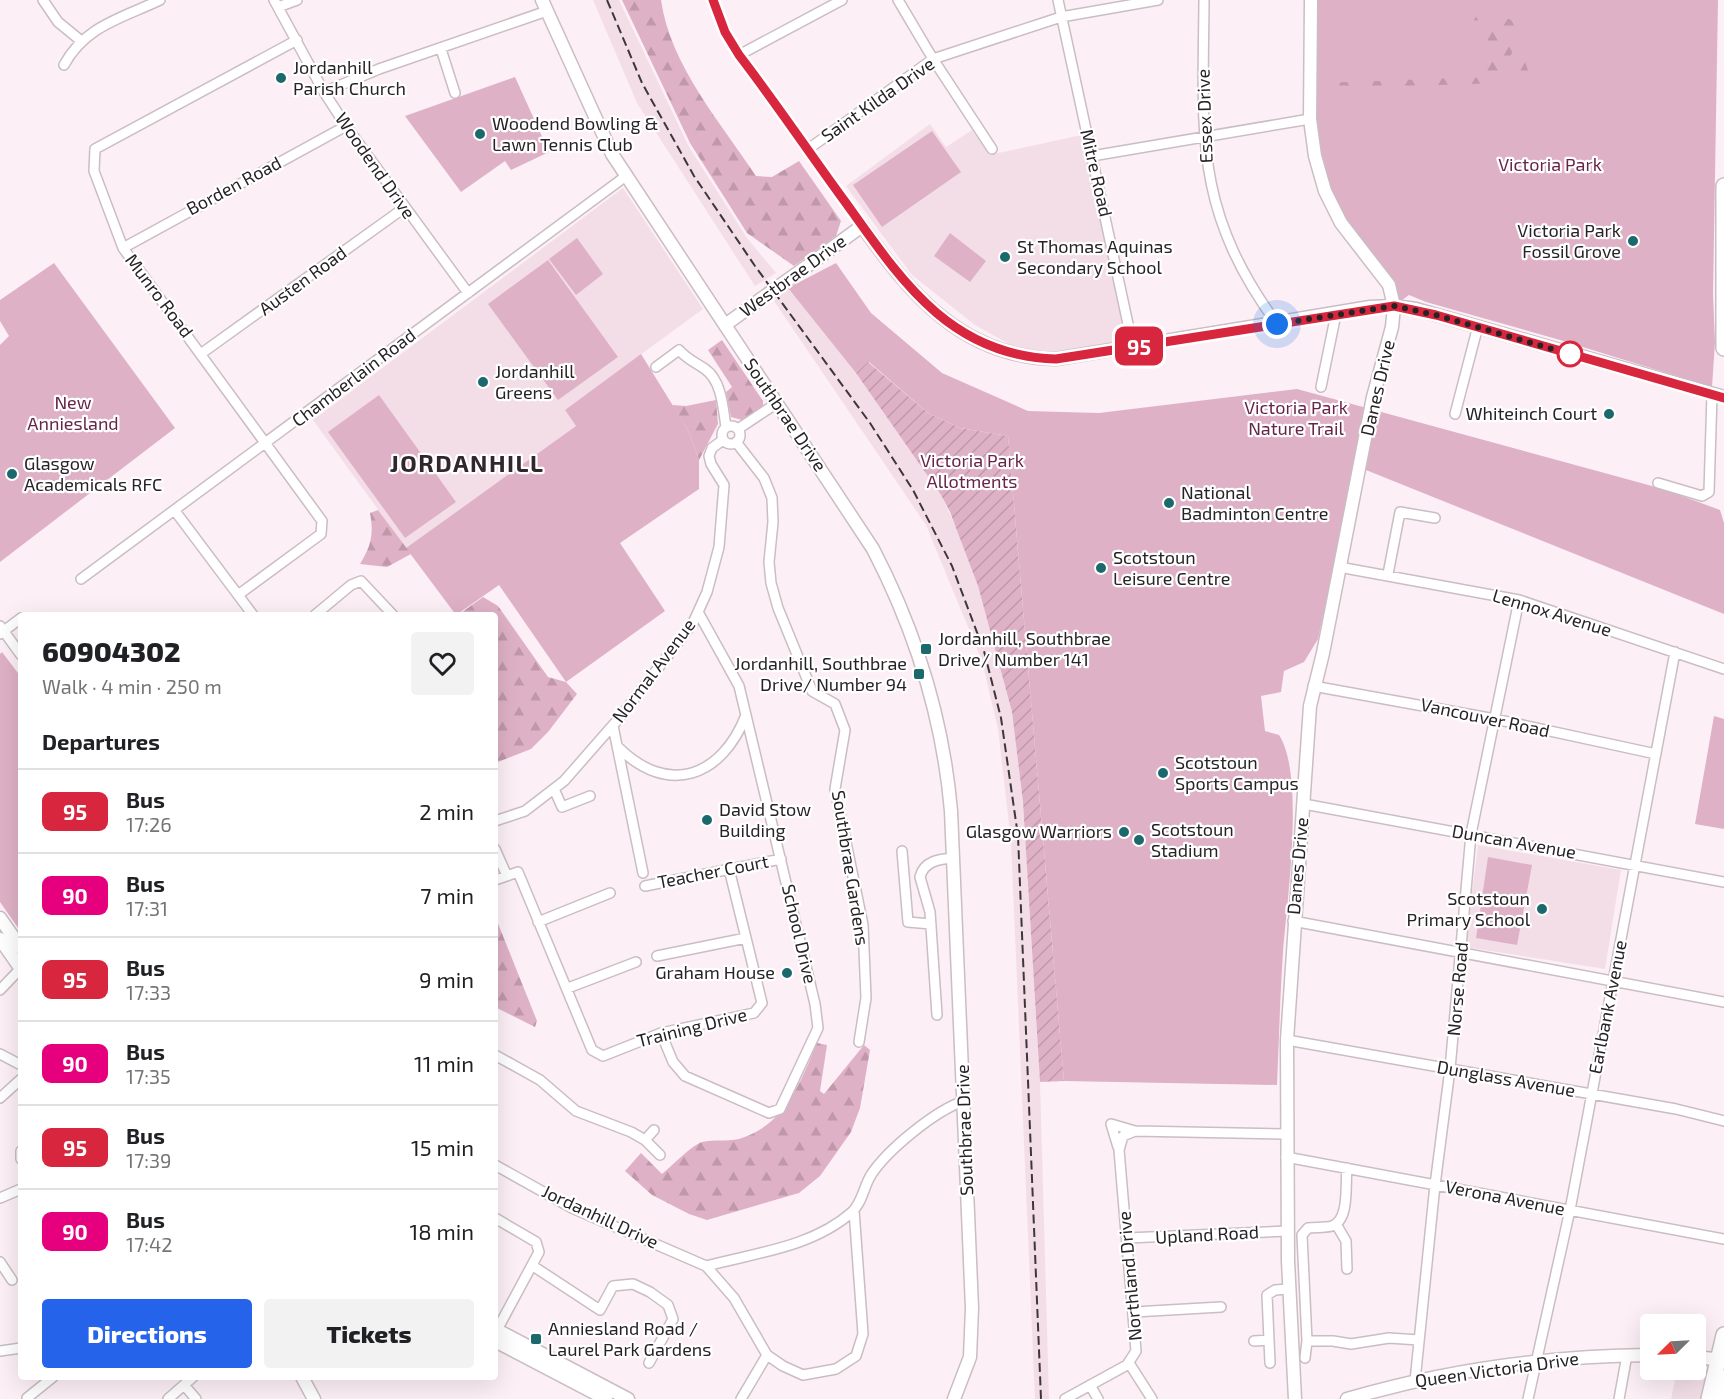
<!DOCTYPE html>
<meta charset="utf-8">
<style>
:root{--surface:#fff;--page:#f2f2f2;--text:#202124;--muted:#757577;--line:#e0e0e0;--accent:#2563eb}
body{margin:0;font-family:"Exo 2",sans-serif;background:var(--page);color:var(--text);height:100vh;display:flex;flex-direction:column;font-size:22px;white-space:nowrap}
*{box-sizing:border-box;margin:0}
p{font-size:20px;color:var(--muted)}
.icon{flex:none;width:33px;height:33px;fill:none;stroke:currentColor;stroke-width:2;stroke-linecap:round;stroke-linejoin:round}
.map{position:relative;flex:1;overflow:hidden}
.details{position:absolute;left:18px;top:612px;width:480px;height:768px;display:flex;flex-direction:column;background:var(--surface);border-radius:6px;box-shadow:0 6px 24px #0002}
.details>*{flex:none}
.badge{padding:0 12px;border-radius:9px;font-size:21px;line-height:39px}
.needle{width:39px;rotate:246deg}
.buttons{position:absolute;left:1640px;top:1314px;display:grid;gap:12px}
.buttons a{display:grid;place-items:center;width:66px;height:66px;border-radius:6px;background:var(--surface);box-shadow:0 6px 24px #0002;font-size:30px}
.you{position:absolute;width:30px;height:30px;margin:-15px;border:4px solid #fff;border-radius:50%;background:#1a73e8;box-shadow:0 0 0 9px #1a73e833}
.map>.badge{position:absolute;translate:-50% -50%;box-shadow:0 0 0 3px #fff}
h2{padding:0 24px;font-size:22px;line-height:54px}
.round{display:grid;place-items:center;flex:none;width:63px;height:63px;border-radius:6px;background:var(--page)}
.headline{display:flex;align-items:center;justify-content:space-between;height:102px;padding:0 24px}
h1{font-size:28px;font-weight:800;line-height:45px}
.cta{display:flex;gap:12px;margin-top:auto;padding:12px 24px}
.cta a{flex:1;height:69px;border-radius:6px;background:var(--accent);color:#fff;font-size:24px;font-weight:800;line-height:69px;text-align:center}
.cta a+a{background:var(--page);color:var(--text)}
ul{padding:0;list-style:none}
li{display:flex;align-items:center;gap:18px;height:84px;padding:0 24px;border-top:2px solid var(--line)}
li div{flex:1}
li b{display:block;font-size:22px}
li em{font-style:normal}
li .badge{min-width:66px;font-weight:700;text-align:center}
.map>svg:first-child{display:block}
.built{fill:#f3dee7}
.green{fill:#dfb1c6}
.forest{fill:url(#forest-firs)}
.garden{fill:url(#garden-furrows)}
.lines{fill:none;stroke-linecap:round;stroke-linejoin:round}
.minor-casing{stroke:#cabdc3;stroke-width:12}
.tertiary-casing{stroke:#cabdc3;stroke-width:15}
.primary-casing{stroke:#cabdc3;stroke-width:18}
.minor{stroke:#fff;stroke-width:9}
.tertiary{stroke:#fff;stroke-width:12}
.primary{stroke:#fff;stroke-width:15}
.rail{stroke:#3d373a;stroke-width:2;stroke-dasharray:9 4.5;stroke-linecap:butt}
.tertiary-bridge-casing{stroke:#cabdc3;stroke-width:15;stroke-linecap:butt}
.tertiary-bridge{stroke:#fff;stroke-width:12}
.line-casing{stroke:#fff;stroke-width:14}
.line{stroke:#d7263d;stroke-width:9}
.walk{stroke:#272225;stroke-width:6;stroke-dasharray:0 10.8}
.poi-dot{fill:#1b696c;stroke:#fff;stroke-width:2}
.stop-dot{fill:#fff;stroke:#d7263d;stroke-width:3}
.labels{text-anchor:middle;stroke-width:4.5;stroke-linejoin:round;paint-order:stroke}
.poi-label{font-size:18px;fill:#272225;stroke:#fff;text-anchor:start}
.street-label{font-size:18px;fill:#272225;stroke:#fff}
.park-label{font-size:18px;fill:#672349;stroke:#fff}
.district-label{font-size:24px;font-weight:bold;letter-spacing:1.5px;fill:#31262b;stroke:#fff}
</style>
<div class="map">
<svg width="1724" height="1399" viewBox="0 0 1724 1399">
<defs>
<pattern id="forest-firs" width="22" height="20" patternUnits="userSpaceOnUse" patternTransform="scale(1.5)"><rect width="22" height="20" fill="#dfb1c6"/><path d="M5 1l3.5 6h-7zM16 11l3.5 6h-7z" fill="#bf98aa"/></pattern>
<pattern id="garden-furrows" width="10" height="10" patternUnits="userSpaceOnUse" patternTransform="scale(1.5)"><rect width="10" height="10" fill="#dfb1c6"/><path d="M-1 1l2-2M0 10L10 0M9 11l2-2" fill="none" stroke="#bf98aa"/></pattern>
</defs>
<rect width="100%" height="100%" fill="#fdeff6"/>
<path class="built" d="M593,0H619L689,147L747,238L776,273L755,286L637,103Z
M930,124L946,147L972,130L989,155L1086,134L1131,340L1065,352L1018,349L975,325L912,275L846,186Z
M623,188L703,309L565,410L576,426L406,548L313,420Z
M788,288L856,373L941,495L959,534L978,586L1012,712L1023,802L1040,1082L1049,1399H1035L1011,841L998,729L982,661L926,525L774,301Z
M1478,845L1621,870L1605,969L1465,947Z
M1695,1366L1708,1371L1702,1399H1671L1677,1370H1695Z"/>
<path class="green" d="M1313,0H1718L1713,294L1715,342L1712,387L1560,340L1426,302L1409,295L1394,306L1389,285L1357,247L1315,156Z
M515,77L549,152L511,170L505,161L461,192L405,116Z
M932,131L961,172L882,227L853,185Z
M950,233L986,261L970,282L934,256Z
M577,238L603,274L576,295L549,259Z
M548,260L618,357L558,400L488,304Z
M54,263L175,428L0,562V345L9,336L0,321V300Z
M836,263L871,313L942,373L1028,411L1099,413L1297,389L1663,489L1720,510L1724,523V614L1356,466L1318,639L1304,662L1284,671L1281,692L1261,696L1265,731L1279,735C1305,774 1287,902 1283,952C1280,997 1279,1041 1277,1085L1064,1081L1008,436L960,428L928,413L869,362L856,373L788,288Z
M641,354L688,430L699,460V489L620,543L665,611L566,682L499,585L456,615L406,548L576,426L565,410Z
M379,395L456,502L405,538L328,432Z
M2,652L21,677V932L0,902V654Z
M1714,716L1724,719V829L1695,824Z
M1488,857L1532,865L1517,945L1476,938Z"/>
<path class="forest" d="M622,0H661C670,65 721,123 756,176L772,177L799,161L841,221L836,236L794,266L747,233L690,143Z
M1471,2H1475L1476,11L1516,21L1525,18L1523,29L1498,83L1321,89L1322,83L1484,77V21L1472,20Z
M1522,53L1530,76V95L1512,79Z
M722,340L763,401V406L742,420L731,417L726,392L732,387L708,350Z
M716,400L718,424L699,460L688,430L672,405L686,406Z
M378,510L411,554L387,567L360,564C371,546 374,535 370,513Z
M483,597L498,606L548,677L566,682L577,694L548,732L531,749L495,763V615H458Z
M495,916L537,1021L535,1027L495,1007Z
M817,1043L827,1045L820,1091L824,1094L864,1045L870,1050L860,1108L851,1132L820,1176L799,1193L707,1220L689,1214L652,1195L625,1171L641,1153L662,1174C671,1167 692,1145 702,1142C714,1139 726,1142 739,1139C786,1124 799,1085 817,1043Z"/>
<path class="garden" d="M868,362L928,413L960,428L1008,436L1064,1081L1040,1082L1023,802L1012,712L978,586L950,512L941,495L856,373Z"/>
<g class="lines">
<g class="minor-casing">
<path id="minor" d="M43,0L58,22L80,40
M274,0L324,92L346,126L468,293
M713,0L725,32L739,55L862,226
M898,0L933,59L992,149
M1058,0L1133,347
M1204,0C1203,134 1193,209 1277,324
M278,7L297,0
M441,49L455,93
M739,55L842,0
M64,65C85,26 122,18 160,0
M324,92L379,69L547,11
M807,150L933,59L1061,17L1158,0
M1092,156L1310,119
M123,248L346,126
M202,353L404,208
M656,367L679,350C688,360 695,362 705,369C722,381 723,408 726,427
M1321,387L1336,314
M1455,414L1478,326
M722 435a9 9 0 1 1 18 0a9 9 0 1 1-18 0Z
M738,429L777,403
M736,442L764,478L772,498L773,522L769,562L771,583L778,608L812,691L835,704L845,730L835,789L863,925L866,998L859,1042
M1658,483L1702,496L1709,492L1712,394
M175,511L253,615
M1339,567L1519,600L1724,669
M1388,574L1400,512L1435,518
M81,579L626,176
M238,595L321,534L322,521L123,248L94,171L95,149L297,40
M315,615L351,585L361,581L393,615
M0,626L21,655
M0,634L21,618
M1313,686L1495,719L1656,754
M613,726L643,873
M618,747C668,797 722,777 746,715
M554,789L562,807L590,796
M1304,804L1724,882
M495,821L525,811L564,781L621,716L693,623L707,592L719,547L724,485L711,464L709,456L712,448L723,440
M495,849L507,876
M902,851L908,922L931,924
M495,880L518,872L592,1050L603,1056L661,1033L754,1013L762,1003L729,869
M645,886L781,859
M1293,921L1724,1002
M538,922L610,893
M657,956L746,938
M568,988L636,962
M0,990L21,968
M937,1015L930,912L920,877C924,861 939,859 954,858
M661,1033L673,1062L685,1076L769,1113L780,1109L818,1028L815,1004L739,686L698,612
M1287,1040L1676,1109L1724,1121
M0,1054L21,1065
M495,1055L540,1080L576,1111L631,1132L645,1140L660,1155
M0,1098L21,1079
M645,1140L654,1130
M1118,1147L1111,1124L1135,1131
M21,1151V1159
M1286,1157L1724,1239
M495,1165L572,1208L706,1266L734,1298L767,1355L783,1366L803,1375L836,1369L856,1356L863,1334L854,1210
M0,1198L21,1189
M495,1218L536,1242L539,1252L497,1330
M1336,1224L1346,1241L1347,1269
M1127,1238L1287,1231
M0,1262L12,1280
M533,1266L600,1310L613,1286L633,1284L650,1292L668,1305L673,1319L649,1363
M706,1266C755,1253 813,1247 852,1212C862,1203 864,1186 871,1175C887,1150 936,1110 964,1101
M1134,1312L1221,1307
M1254,1341L1269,1340
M1307,1341H1333L1351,1344L1389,1338L1419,1340
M0,1351L21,1348
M1305,1358L1307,1341L1302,1235L1308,1228C1316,1227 1325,1228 1332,1226C1350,1220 1345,1184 1347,1168
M1129,1363L1152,1399
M1270,1363L1267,1295L1275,1290L1288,1289
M1415,1381L1435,1185L1450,1069L1471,834L1519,600
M184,1385L196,1399
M1090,1385L1098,1399
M27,1398L53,1377
M168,1399L193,1377
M741,1399L767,1355
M1065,1399L1127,1365L1136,1351L1119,1150L1123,1136L1135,1131L1286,1134
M1528,1399L1570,1210L1675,652
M1619,1399L1627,1355"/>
</g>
<g class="tertiary-casing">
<path id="tertiary" d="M542,0L612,154L873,549C916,632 943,718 951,811L972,1308L970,1357L954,1399
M806,267L862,226C912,296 963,357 1056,359L1370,307L1394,306L1416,309L1724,397
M725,325L761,299
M0,918L21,948
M0,939L21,969
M495,1329L628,1399
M495,1341L606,1399
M1695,1357L1724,1360
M302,1377L314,1399
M1295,1399L1288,1261L1287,1040L1310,706L1323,653L1373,397L1392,327L1394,306L1389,285L1341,223L1325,191L1315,156L1310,119L1311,0
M1347,1399C1446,1370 1547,1356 1650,1355"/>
</g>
<g class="primary-casing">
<path id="primary" d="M1724,186V348
M1709,1399L1724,1335
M1720,1399L1724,1378"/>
</g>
<use href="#minor" class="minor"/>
<use href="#tertiary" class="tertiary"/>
<use href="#primary" class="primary"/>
<path class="rail" d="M607,0L642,83L694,176L755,266L870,423L913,490L952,566L984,651L1001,718L1018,836L1041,1399"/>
<g class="tertiary-bridge-casing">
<path id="tertiary-bridge" d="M761,299L806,267"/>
</g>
<use href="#tertiary-bridge" class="tertiary-bridge"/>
</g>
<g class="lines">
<g class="line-casing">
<path id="line" d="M713,0L725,32L739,55C776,103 810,154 846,203C901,280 950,356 1056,359L1394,306L1436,315L1724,398"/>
</g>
<use href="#line" class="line"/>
<path class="walk" d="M1277,324L1394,306L1436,315L1576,356L1570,354"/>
</g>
<g class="poi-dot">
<circle cx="281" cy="78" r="6"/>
<circle cx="480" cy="134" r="6"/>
<circle cx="1633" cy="241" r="6"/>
<circle cx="1005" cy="257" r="6"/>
<circle cx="483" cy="382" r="6"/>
<circle cx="1609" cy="414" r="6"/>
<circle cx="12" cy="474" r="6"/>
<circle cx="1169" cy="503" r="6"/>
<circle cx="1101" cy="568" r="6"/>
<rect x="920" y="643" width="12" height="12" rx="3"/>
<rect x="913" y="668" width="12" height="12" rx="3"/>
<circle cx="1163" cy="773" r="6"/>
<circle cx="707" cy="820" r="6"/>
<circle cx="1124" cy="832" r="6"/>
<circle cx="1139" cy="840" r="6"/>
<circle cx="1542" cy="909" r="6"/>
<circle cx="787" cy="973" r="6"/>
<rect x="530" y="1333" width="12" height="12" rx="3"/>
</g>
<circle class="stop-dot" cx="1570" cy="354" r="12"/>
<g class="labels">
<g class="poi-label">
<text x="293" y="74">Jordanhill<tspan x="293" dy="21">Parish Church</tspan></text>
<text x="492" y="130">Woodend Bowling &amp;<tspan x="492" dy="21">Lawn Tennis Club</tspan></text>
<text x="1621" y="237" text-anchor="end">Victoria Park<tspan x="1621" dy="21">Fossil Grove</tspan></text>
<text x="1017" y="253">St Thomas Aquinas<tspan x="1017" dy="21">Secondary School</tspan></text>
<text x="495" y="378">Jordanhill<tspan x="495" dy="21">Greens</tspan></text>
<text x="1597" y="420" text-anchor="end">Whiteinch Court</text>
<text x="24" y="470">Glasgow<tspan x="24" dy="21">Academicals RFC</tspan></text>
<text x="1181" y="499">National<tspan x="1181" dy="21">Badminton Centre</tspan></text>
<text x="1113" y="564">Scotstoun<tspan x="1113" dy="21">Leisure Centre</tspan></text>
<text x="938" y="645">Jordanhill, Southbrae<tspan x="938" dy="21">Drive/ Number 141</tspan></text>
<text x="907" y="670" text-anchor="end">Jordanhill, Southbrae<tspan x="907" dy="21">Drive/ Number 94</tspan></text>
<text x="1175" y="769">Scotstoun<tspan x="1175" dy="21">Sports Campus</tspan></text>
<text x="719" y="816">David Stow<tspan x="719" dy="21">Building</tspan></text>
<text x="1151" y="836">Scotstoun<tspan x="1151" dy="21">Stadium</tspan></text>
<text x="1112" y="838" text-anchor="end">Glasgow Warriors</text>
<text x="1530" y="905" text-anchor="end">Scotstoun<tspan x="1530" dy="21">Primary School</tspan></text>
<text x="775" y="979" text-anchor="end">Graham House</text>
<text x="548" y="1335">Anniesland Road /<tspan x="548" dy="21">Laurel Park Gardens</tspan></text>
</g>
<g class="street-label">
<text transform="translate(878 100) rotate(-35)" y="6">Saint Kilda Drive</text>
<text transform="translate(1205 116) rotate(-92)" y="6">Essex Drive</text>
<text transform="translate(375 166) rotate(55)" y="6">Woodend Drive</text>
<text transform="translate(1096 173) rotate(77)" y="6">Mitre Road</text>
<text transform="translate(234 186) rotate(-28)" y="6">Borden Road</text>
<text transform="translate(793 276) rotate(-36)" y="6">Westbrae Drive</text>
<text transform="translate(303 281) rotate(-36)" y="6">Austen Road</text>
<text transform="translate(159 296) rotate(53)" y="6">Munro Road</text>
<text transform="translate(354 378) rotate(-37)" y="6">Chamberlain Road</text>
<text transform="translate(1378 388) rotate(-77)" y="6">Danes Drive</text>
<text transform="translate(785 415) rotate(56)" y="6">Southbrae Drive</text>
<text transform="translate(1552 613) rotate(17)" y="6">Lennox Avenue</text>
<text transform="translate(654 671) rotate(-53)" y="6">Normal Avenue</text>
<text transform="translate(1485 718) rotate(12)" y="6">Vancouver Road</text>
<text transform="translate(1514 842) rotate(10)" y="6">Duncan Avenue</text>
<text transform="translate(1298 866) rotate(-85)" y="6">Danes Drive</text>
<text transform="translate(850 868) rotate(81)" y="6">Southbrae Gardens</text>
<text transform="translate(713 872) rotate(-11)" y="6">Teacher Court</text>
<text transform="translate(799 934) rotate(77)" y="6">School Drive</text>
<text transform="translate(1458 989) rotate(-85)" y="6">Norse Road</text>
<text transform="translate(1608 1007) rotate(-79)" y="6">Earlbank Avenue</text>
<text transform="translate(692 1028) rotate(-14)" y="6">Training Drive</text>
<text transform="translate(1506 1079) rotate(10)" y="6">Dunglass Avenue</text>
<text transform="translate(965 1130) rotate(-92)" y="6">Southbrae Drive</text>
<text transform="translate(1505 1198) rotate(11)" y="6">Verona Avenue</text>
<text transform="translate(600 1217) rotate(25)" y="6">Jordanhill Drive</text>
<text transform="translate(1207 1235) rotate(-3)" y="6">Upland Road</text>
<text transform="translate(1130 1276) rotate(-95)" y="6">Northland Drive</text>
<text transform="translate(1497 1370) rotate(-8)" y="6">Queen Victoria Drive</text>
</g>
<g class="park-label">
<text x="1550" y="171">Victoria Park</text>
<text x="73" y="409">New<tspan x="73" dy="21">Anniesland</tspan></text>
<text x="1296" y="414">Victoria Park<tspan x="1296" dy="21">Nature Trail</tspan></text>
<text x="972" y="467">Victoria Park<tspan x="972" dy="21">Allotments</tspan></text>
</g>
<g class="district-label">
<text x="467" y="472">JORDANHILL</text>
</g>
</g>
</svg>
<div class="buttons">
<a><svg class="needle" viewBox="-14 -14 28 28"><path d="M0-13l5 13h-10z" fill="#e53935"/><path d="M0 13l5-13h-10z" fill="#757577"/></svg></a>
</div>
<div class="you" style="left:1277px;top:324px"></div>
<b class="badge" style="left:1139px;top:346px;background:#d7263d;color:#fff">95</b>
<section class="details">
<div class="headline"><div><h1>60904302</h1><p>Walk · 4 min · 250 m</p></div><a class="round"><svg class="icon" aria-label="heart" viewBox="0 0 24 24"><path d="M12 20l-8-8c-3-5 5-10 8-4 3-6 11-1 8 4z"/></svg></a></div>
<h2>Departures</h2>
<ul>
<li><span class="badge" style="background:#d7263d;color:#fff">95</span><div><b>Bus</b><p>17:26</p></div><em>2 min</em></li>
<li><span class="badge" style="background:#e6007e;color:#fff">90</span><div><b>Bus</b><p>17:31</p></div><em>7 min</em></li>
<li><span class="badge" style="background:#d7263d;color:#fff">95</span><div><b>Bus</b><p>17:33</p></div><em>9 min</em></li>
<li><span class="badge" style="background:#e6007e;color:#fff">90</span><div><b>Bus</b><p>17:35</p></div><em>11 min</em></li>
<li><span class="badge" style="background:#d7263d;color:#fff">95</span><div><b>Bus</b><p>17:39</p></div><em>15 min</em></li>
<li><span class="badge" style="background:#e6007e;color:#fff">90</span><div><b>Bus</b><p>17:42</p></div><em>18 min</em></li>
</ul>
<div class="cta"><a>Directions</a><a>Tickets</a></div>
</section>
</div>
